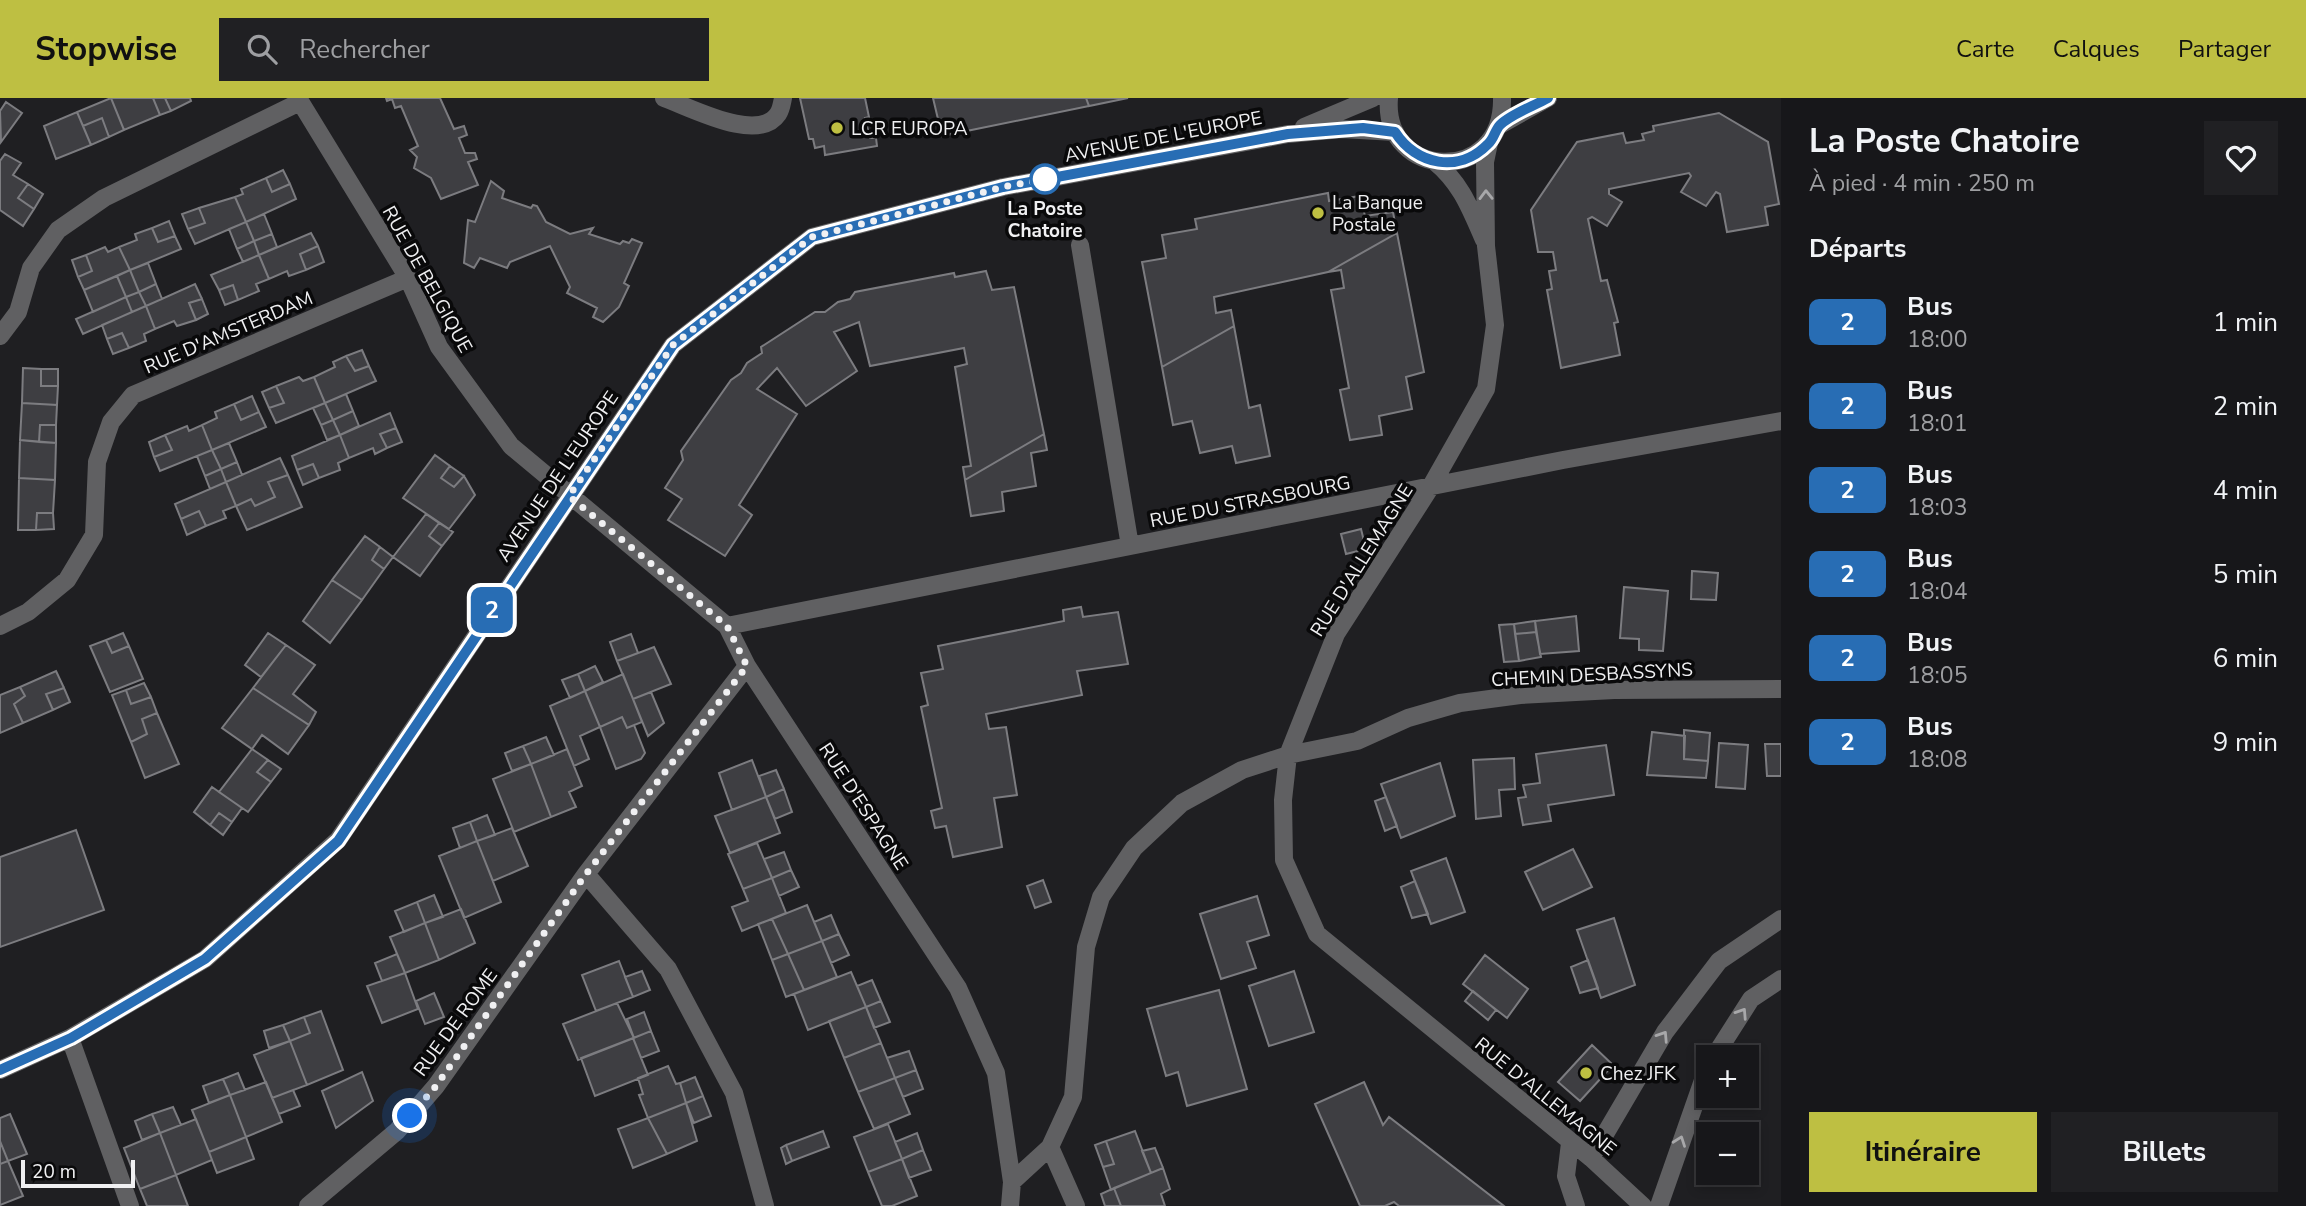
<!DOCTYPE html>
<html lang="fr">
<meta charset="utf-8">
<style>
:root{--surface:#17171a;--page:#202023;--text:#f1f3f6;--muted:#9e9fa2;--line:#363639;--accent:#bebf42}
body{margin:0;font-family:"Nunito Sans",sans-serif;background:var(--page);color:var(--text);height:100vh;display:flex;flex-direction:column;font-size:26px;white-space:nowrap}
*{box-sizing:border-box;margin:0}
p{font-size:23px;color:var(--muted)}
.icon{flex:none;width:38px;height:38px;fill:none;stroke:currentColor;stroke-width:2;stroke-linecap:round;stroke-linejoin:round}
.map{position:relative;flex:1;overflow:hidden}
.panel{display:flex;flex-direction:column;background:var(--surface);width:525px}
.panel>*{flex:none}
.badge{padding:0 14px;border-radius:10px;font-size:24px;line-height:46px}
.tools{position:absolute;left:1696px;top:947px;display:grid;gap:14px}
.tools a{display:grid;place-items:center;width:63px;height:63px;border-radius:0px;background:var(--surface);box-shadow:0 4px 10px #0003,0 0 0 2px var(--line);font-size:35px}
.scale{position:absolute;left:21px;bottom:18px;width:114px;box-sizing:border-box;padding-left:7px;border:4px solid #f0f0f2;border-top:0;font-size:19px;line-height:24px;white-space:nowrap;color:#f0f0f2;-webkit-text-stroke:5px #09090a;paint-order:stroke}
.you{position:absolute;width:35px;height:35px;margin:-18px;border:5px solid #fff;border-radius:50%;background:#1a73e8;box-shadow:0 0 0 10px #1a73e833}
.map>.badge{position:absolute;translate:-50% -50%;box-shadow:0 0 0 4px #fff}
h2{padding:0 28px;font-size:26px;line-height:63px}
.round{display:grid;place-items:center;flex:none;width:74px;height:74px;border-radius:0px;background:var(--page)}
.overview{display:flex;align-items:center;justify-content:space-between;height:119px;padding:0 28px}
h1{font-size:33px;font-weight:700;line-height:52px}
.primary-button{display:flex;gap:14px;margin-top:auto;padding:14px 28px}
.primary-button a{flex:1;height:80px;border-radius:0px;background:var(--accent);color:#111;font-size:28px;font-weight:700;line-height:80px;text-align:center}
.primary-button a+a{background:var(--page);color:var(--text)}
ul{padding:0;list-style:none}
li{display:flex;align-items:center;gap:21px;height:84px;padding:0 28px}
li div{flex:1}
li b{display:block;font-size:26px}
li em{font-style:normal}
li .badge{min-width:77px;font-weight:700;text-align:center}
header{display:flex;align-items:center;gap:42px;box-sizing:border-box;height:98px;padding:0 35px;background:var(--accent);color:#111}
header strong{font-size:33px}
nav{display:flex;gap:38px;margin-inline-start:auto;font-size:24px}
.search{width:490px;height:63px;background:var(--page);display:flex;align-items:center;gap:18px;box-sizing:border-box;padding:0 24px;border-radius:0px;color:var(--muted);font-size:26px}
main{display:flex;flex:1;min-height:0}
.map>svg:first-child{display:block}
.building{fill:#3e3e42;stroke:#7c7c80;stroke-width:2}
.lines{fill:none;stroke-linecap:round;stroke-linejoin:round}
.minor{stroke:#606062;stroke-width:18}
.oneway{stroke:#a8a8aa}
.line-casing{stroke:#fff;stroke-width:16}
.line{stroke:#286db4;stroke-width:10}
.walk{stroke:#f0f0f2;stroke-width:7;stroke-dasharray:0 12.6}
.poi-dot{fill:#bebf42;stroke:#09090a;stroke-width:2.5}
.stop-dot{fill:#fff;stroke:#286db4;stroke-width:3.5}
.labels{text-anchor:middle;stroke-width:7;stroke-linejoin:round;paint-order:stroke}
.poi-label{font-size:19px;fill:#f0f0f2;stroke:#09090a;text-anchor:start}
.street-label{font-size:19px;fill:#f0f0f2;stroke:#09090a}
.stop-label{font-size:19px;font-weight:bold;fill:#f0f0f2;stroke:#09090a}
</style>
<header>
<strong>Stopwise</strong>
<div class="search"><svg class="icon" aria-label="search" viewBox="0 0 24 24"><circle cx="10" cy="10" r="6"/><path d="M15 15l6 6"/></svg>Rechercher</div>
<nav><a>Carte</a><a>Calques</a><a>Partager</a></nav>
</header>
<main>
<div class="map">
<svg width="1781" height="1108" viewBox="0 0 1781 1108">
<rect width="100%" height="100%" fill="#1f1f22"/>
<path class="building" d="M111,0H153L160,17L124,32Z
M111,0L124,32L109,39L102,20L83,28L77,14Z
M153,0H165L171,13L160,17Z
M165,0H190L191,3L171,13Z
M386,0H440L454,31L464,28L467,37L459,40L465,55H475L477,61L468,64L478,87L441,101L431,80L414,70L417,59L410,52L418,48L401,8L395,10L392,1L387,3Z
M800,0H865L869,19L865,20L870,40H876L877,48L825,57L824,48L815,50L813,41H809Z
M933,0H1086L1089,8L942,38Z
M1086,0H1128L1089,8Z
M6,4L22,15L1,44L0,13Z
M77,14L91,47L56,61L44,28Z
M1719,15L1768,44L1779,106L1765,109L1768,127L1727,134L1720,96L1716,94L1706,108L1681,94L1691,78L1689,75L1609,91V96L1622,104L1607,128L1592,119L1588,121L1601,183L1607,182L1618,224L1614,225L1620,257L1561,270L1547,192L1552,191L1549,173L1556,172L1553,154H1538L1531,112L1577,44L1623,35L1626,45L1644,42L1642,36L1654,33L1653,28Z
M102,20L109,39L91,47L83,28Z
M5,56L21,65L13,77L28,86L18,100L34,111L23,128L0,112V63Z
M283,72L290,86L272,94L266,80Z
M266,80L272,94L290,86L296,101L246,124L235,99L243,96L241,91Z
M491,83L504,93L502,100L531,110L533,107L537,108L546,124L570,136L593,130L589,136L620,146L623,143L629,145L632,141L642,145L624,185L629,188L619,209L603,224L593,219L597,210L567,195L570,189L550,148L510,164L507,170L480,160L474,170L464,165L468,122L475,124Z
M28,86L43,96L34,111L18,100Z
M1328,95L1329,103L1360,98L1365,118L1393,114L1397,135L1328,174L1214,199L1216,215L1231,212L1234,228L1162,269L1142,164L1166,160L1162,137L1197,131L1195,121Z
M235,99L246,124L195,146L188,131L205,125L199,110Z
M199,110L205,125L188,131L182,116Z
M264,116L272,136L254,143L246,124Z
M169,123L175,138L158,144L152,130Z
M246,124L254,143L237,151L229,131Z
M152,130L158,144L175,138L181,151L130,172L119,149L137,142L135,136Z
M311,135L318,148L300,156L306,172L289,178L287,173L269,181L259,157Z
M1397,135L1424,274L1406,279L1412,311L1379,318L1382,337L1350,342L1340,292L1349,290L1331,192L1344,190L1341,172L1328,174Z
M272,136L277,149L259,157L254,143Z
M254,143L259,157L243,164L237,151Z
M318,148L324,164L306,172L300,156Z
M105,149L108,154L119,149L130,172L84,192L78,179L92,173L86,157Z
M86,157L92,173L78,179L72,162Z
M259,157L269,181L256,186L259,193L238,202L233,187L219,192L211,177Z
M148,165L156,186L139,194L130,172Z
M130,172L139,194L126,199L117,178Z
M986,173L992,192L1014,189L1044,336L965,382L963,369L971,368L955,269L967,266L964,250L870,268L859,224L834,234L857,273L806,308L777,270L757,291L797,316L739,407L752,417L725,458L668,422L682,401L665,390L683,362L681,353L731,282L741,275L747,265L762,255L761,249L815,214H825L838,204L850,201L855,194L954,175L955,179Z
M117,178L126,199L93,214L84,192Z
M156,186L162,201L146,208L139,194Z
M195,186L202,201L189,205L196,222L177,228L174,223L155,231L146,208Z
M233,187L238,202L225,207L219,192Z
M139,194L146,208L132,214L126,199Z
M126,199L132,214L83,236L76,221Z
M202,201L208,216L196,222L189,205Z
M146,208L155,231L144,236L146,243L129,250L122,235L107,241L102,227Z
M1234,228L1249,310L1260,307L1270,358L1236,365L1232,348L1200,355L1192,323L1173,327L1162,269Z
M122,235L129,250L113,256L107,241Z
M362,252L369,268L355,273L346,258Z
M346,258L355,273L369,268L376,283L325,305L314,279L335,269L333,264Z
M23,270L41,271V288H58L57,307L22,305Z
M41,271H58V288H41Z
M299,279L303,283L314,279L325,305L276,325L269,310L284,305L276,288Z
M276,288L284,305L269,310L262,294Z
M346,296L353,313L333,322L325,305Z
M252,298L259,314L241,322L234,306Z
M22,305L57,307L56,327H40L39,344L20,342Z
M325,305L333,322L321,327L313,310Z
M234,306L241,322L259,314L266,329L212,352L202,327L217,320L215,314Z
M353,313L359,328L340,337L333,322Z
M390,315L396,330L380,336L387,350L375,356L373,350L349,360L340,337Z
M333,322L340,337L327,342L321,327Z
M40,327H56V345L39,344Z
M202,327L212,352L160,373L154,359L172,352L165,337L187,328L189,333Z
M396,330L402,344L387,350L380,336Z
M1044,336L1047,352L1031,355L1036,388L1002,394L1004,413L971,418L965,382Z
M165,337L172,352L154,359L149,344Z
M340,337L349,360L338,365L340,372L319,380L313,366L297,372L292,358Z
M20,342L56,345L55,382L19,380Z
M229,345L237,364L221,371L212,352Z
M212,352L221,371L205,378L197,358Z
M435,357L450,368L441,380L454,389L464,378L475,397L449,431L403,400Z
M280,360L288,377L268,384L275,399L255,408L251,401L236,408L226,384Z
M237,364L242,377L226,384L221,371Z
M313,366L319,380L303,387L297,372Z
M450,368L464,378L454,389L441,380Z
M221,371L226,384L210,391L205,378Z
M288,377L302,409L247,432L236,408L251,401L255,408L275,399L268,384Z
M19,380L55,382L53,415H37L36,432H18Z
M226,384L236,408L223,413L226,420L206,428L199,413L181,421L175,406Z
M199,413L206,428L187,437L181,421Z
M37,415H53L54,431L36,432Z
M426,416L439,425L429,438L442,448L420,478L393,459Z
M439,425L453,434L442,448L429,438Z
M1361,431L1366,451L1346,456L1341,436Z
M365,438L380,449L372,462L384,471L362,502L332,482Z
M380,449L393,459L384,471L372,462Z
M1692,473L1718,475L1716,502L1691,501Z
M332,482L362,502L330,545L303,523Z
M1624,489L1668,493L1663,553L1639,552V541L1620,540Z
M1081,509L1083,519L1118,514L1128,566L1077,573L1082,597L986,616L989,631L1006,629L1017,697L994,700L1002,749L953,759L946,728L935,730L931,713L942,710L921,609L928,607L921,575L943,571L938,548L1064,523L1063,512Z
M1576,518L1579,553L1540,556L1535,523Z
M1535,523L1536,534L1515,536L1514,526Z
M1514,526L1519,563L1504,564L1499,527Z
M1536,534L1541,559L1519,563L1515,536Z
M123,535L129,548L112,555L106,542Z
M268,535L286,547L261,579L245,567Z
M631,536L638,555L617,563L610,544Z
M106,542L112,555L129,548L143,581L110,594L90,548Z
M286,547L315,567L293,596L316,614L309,627L253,590Z
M654,549L671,586L633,601L617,563Z
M595,568L603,584L585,593L578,576Z
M56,573L64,590L46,596L53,612L23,625L14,606L25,598L20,589Z
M578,576L585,593L570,600L562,582Z
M623,576L642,624L627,630L622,619L600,629L585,593Z
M144,585L151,599L131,606L126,592Z
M20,589L25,598L14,606L23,625L0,635V597Z
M64,590L70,604L53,612L46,596Z
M253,590L309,627L288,656L262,637L252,651L222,630Z
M126,592L131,606L151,599L157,615L142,621L147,636L131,644L112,597Z
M585,593L600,629L580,638L589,661L574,668L550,608Z
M651,594L664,625L648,638L633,601Z
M157,615L179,666L145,680L131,644L147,636L142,621Z
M622,619L627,630L634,627L645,655L641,661L616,671L600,629Z
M1684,632L1710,635L1708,663L1684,661Z
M1652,634L1685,638L1684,661L1708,663L1706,680L1647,677Z
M546,639L554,657L531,666L523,648Z
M1719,645L1748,647L1745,691L1716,689Z
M1765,646H1781V678H1767Z
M1606,647L1614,697L1548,707L1551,723L1523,727L1518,700L1526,699L1523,687L1540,685L1536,656Z
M523,648L531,666L512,673L505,655Z
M252,651L268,662L257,674L271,684L248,714L219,694Z
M567,651L582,688L569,694L576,709L551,719L531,666Z
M1514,660L1515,691L1499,692L1501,718L1476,721L1473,662Z
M268,662L281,671L271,684L257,674Z
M752,662L766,699L732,712L719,675Z
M1440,665L1455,718L1401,740L1381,686Z
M531,666L551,719L514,734L493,681Z
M776,672L784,691L766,699L759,678Z
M212,689L242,710L232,724L219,715L210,727L194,714Z
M784,691L792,714L775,721L766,699Z
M766,699L780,735L730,755L715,718Z
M1386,699L1397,728L1385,733L1375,703Z
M219,715L232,724L223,737L210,727Z
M487,717L495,737L477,743L470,724Z
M470,724L477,743L460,750L453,730Z
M512,730L528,768L493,783L477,743Z
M76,732L104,812L0,849V759Z
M477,743L501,804L464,820L439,758Z
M757,745L772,780L743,791L728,756Z
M1573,751L1592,789L1543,812L1525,774Z
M784,754L791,772L772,780L764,761Z
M1446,760L1465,814L1431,826L1411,773Z
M791,772L799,789L779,798L772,780Z
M772,780L786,815L742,833L732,809L748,803L743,791Z
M1043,782L1051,804L1035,810L1027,788Z
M1415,783L1428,816L1412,820L1401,789Z
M434,797L443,819L425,825L417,804Z
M1257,798L1269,837L1247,844L1256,870L1221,881L1200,816Z
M417,804L425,825L404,834L395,813Z
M807,807L822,843L788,856L772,821Z
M461,811L475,845L439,862L425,825Z
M831,817L839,836L822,843L814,824Z
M1614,820L1635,887L1601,900L1577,832Z
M772,821L788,856L772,862L758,826Z
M425,825L439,862L405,875L390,839Z
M839,836L849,857L831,865L822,843Z
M822,843L837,879L804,892L788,856Z
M397,856L405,875L382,883L375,865Z
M788,856L804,892L786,899L772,862Z
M1485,857L1528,891L1507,920L1463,886Z
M1588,862L1598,890L1580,895L1571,869Z
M619,863L633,899L596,913L582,877Z
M642,873L650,892L633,899L625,879Z
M1294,873L1314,934L1269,948L1249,888Z
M851,874L866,909L808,932L794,896Z
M405,875L418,911L382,925L367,888Z
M872,882L881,903L866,909L857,888Z
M1219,892L1247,991L1187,1008L1178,974L1166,978L1147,911Z
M1473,893L1496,912L1488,922L1465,903Z
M434,895L444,919L425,926L416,903Z
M881,903L890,924L874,930L866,909Z
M617,905L634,940L578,962L563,926Z
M866,909L881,945L844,960L829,923Z
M321,913L343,972L307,987L290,943L310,935L304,919Z
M644,914L651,933L634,940L627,921Z
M304,919L310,935L290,943L283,927Z
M283,927L290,943L269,950L264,933Z
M651,933L659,953L641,960L633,940Z
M633,940L648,977L595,998L581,960Z
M290,943L307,987L272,1000L254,957Z
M881,945L895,980L858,994L844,960Z
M1592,947L1613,967L1580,1003L1558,984Z
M909,953L916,972L895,980L887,960Z
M668,968L676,986L680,985L686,1005L648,1020L639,997L643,996L638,980Z
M916,972L923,991L903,999L895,980Z
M362,974L373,1003L336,1030L322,993Z
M238,975L245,992L230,997L223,981Z
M695,979L703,998L686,1005L680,985Z
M895,980L910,1016L874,1031L858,994Z
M223,981L230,997L209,1005L203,988Z
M266,984L282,1024L246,1039L230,997Z
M1364,984L1383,1027L1389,1019L1504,1108H1399L1394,1104L1385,1108H1360L1315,1006Z
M293,992L300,1008L279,1016L272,1000Z
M230,997L246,1039L209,1054L192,1012Z
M703,998L711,1018L694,1025L686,1005Z
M686,1005L697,1043L667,1056L648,1020Z
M173,1009L181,1027L160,1035L152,1016Z
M10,1016L27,1056L8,1063L0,1043V1020Z
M152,1016L160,1035L142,1042L135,1023Z
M648,1020L667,1056L633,1070L618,1031Z
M196,1021L212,1062L176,1077L160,1035Z
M888,1026L902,1061L868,1074L854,1039Z
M823,1033L829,1049L792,1063L786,1047Z
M1135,1033L1151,1075L1111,1092L1103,1069L1114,1066L1106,1043Z
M160,1035L176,1077L140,1091L124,1050Z
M917,1035L923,1052L902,1061L895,1044Z
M246,1039L254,1061L217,1075L209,1054Z
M0,1043L8,1063L0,1066Z
M1106,1043L1114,1066L1103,1069L1095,1047Z
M786,1047L792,1063L786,1066L781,1050Z
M1155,1050L1163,1070L1151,1075L1142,1053Z
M923,1052L931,1072L909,1080L902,1061Z
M902,1061L917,1098L892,1108H882L868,1074Z
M8,1063L23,1098L0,1107V1066Z
M1163,1070L1170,1091L1161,1096L1165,1108H1121L1114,1090Z
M176,1077L188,1108H147L140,1091Z
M1114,1090L1121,1108H1105L1101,1096Z"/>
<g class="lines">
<path class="minor" d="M298,0L408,180L439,249L511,348L727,528L747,568L958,890L996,975L1012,1084L1010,1108
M664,0C690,9 758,46 778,16C781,12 782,5 783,0
M1389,0C1382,82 1504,88 1502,0
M1500,27L1548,0
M1304,29L1373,0
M1489,45L1485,64L1486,148L1495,227L1486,291L1430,390L1336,536L1288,657L1283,702L1284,762L1317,836L1591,1060L1643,1108
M1434,63C1461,85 1470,110 1484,142
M1080,147L1130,448
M0,238L18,214L31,170L58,132L104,100L300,4
M0,528L28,514L67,482L94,437L97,364L111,324L133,297L408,180
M727,528L1563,362L1781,323
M586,776L668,871L734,995L765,1108
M70,940L130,1108
M1714,959L1751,901L1781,881
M0,972L70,940L205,861L338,742L673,247L812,139L1003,89L1288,36L1342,31L1395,34
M1570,1045L1566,1078L1576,1108
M1050,1049L1076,1108
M1591,1060L1665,934L1719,863L1781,821
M1012,1084L1050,1049L1073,999L1086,849L1101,799L1134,750L1182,705L1242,672L1288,657L1357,643L1408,620L1460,605L1520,597L1614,592L1781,591
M308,1108L397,1033L436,988L586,776L747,568
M1659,1108L1708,968"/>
</g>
<defs><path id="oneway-chevron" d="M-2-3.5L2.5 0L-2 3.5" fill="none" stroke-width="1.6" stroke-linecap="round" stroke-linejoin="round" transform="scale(1.75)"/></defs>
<g class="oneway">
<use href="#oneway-chevron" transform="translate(1486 97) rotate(-91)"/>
<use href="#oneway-chevron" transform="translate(1742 915) rotate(-57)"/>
<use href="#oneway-chevron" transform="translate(1663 938) rotate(-57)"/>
<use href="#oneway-chevron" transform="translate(1680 1043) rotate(-70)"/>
</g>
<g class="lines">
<g class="line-casing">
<path id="line" d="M0,972L71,940L205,861L338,743L673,247L812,139L1003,89L1288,36L1363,30L1395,34C1416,67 1459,76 1488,46C1494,41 1495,32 1500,27C1511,16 1534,8 1548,0"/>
</g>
<use href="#line" class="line"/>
<path class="walk" d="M410,1018L436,988L586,776L747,568L727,528L569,398L673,247L812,139L1003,89L1051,80L1045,81"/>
</g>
<g class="poi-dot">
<circle cx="837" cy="30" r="7"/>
<circle cx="1318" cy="115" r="7"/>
<circle cx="1586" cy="975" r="7"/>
</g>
<circle class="stop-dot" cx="1045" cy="81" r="14"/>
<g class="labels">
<g class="poi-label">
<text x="851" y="37">LCR EUROPA</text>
<text x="1332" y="111">La Banque<tspan x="1332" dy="22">Postale</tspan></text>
<text x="1600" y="982">Chez JFK</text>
</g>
<g class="street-label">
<text transform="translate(1163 38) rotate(-11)" y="7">AVENUE DE L'EUROPE</text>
<text transform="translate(428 181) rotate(61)" y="7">RUE DE BELGIQUE</text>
<text transform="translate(228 234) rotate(-23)" y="7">RUE D'AMSTERDAM</text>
<text transform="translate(557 378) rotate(-56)" y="7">AVENUE DE L'EUROPE</text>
<text transform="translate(1250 403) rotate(-11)" y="7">RUE DU STRASBOURG</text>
<text transform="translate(1361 462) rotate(-58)" y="7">RUE D'ALLEMAGNE</text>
<text transform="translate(1592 576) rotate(-3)" y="7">CHEMIN DESBASSYNS</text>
<text transform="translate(864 708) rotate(57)" y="7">RUE D'ESPAGNE</text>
<text transform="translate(455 924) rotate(-54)" y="7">RUE DE ROME</text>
<text transform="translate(1546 998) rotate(39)" y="7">RUE D'ALLEMAGNE</text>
</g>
<g class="stop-label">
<text x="1045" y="117">La Poste<tspan x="1045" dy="22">Chatoire</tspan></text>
</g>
</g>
</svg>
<div class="tools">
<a>+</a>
<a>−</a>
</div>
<div class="scale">20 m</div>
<div class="you" style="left:410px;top:1018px"></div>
<b class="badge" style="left:492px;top:512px;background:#286db4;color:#fff">2</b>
</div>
<section class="panel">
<div class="overview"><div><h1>La Poste Chatoire</h1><p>À pied · 4 min · 250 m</p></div><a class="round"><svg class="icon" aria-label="heart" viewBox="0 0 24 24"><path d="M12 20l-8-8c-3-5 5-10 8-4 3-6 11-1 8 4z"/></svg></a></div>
<h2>Départs</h2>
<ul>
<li><span class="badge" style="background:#286db4;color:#fff">2</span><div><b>Bus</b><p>18:00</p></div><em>1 min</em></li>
<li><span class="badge" style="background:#286db4;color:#fff">2</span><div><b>Bus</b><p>18:01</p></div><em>2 min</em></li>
<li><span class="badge" style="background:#286db4;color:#fff">2</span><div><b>Bus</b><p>18:03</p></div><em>4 min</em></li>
<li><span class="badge" style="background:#286db4;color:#fff">2</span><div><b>Bus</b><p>18:04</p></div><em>5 min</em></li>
<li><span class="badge" style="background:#286db4;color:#fff">2</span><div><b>Bus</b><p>18:05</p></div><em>6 min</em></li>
<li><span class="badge" style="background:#286db4;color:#fff">2</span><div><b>Bus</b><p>18:08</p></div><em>9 min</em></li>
</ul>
<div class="primary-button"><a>Itinéraire</a><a>Billets</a></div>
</section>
</main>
